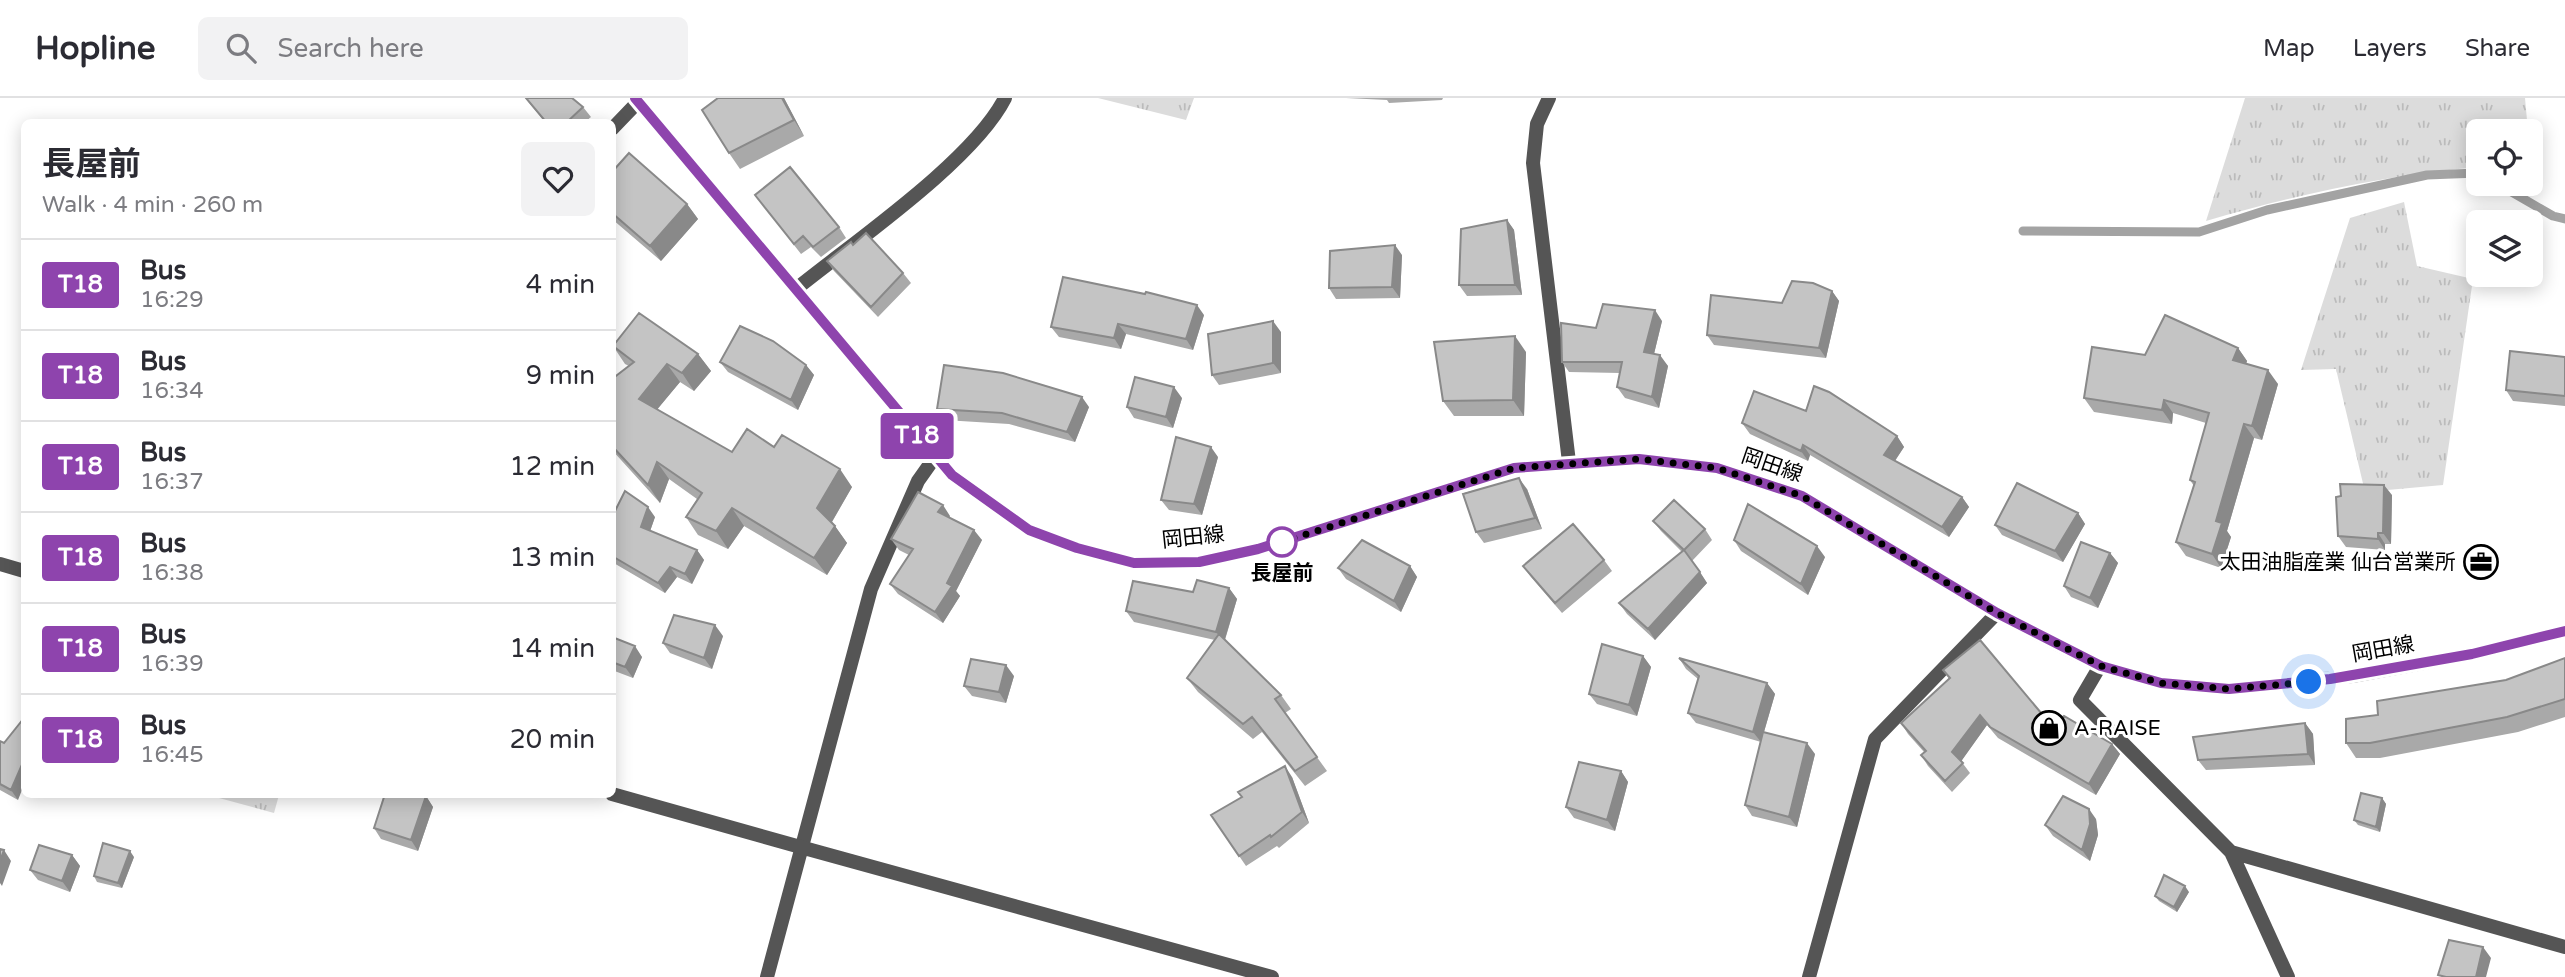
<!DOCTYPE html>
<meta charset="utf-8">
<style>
:root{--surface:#fff;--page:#f2f2f3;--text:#2b2b33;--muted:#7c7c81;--line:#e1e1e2}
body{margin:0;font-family:"Varela Round","Noto Sans JP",sans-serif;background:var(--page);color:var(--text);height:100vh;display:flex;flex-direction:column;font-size:26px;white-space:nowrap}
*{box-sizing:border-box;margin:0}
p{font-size:23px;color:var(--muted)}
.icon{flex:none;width:38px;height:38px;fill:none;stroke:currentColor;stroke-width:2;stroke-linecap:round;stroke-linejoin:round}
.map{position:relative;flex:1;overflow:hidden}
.side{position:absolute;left:21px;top:21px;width:595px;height:679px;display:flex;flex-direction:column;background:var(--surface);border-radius:10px;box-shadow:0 4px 18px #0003}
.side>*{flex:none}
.badge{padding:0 14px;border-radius:5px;font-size:24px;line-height:46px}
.tools{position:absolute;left:2466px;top:21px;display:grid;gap:14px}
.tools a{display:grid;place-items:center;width:77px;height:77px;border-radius:10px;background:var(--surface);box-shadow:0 4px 18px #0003;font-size:35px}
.you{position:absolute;width:35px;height:35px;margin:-18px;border:5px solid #fff;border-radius:50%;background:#1a73e8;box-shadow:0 0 0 10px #1a73e833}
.map>.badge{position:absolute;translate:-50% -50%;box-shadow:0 0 0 4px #fff}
.round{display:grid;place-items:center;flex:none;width:74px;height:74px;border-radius:10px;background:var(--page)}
.overview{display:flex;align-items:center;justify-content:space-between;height:119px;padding:0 21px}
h1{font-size:33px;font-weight:700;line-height:52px}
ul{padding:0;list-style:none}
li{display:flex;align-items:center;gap:21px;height:91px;padding:0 21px;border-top:2px solid var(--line)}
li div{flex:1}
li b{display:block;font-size:26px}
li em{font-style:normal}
li .badge{min-width:77px;font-weight:700;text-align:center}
header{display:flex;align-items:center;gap:42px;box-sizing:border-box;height:98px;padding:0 35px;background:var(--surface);border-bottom:2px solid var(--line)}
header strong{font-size:33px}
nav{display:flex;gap:38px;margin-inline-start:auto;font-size:24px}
.search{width:490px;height:63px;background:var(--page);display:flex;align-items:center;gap:18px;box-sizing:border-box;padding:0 24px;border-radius:10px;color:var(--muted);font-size:26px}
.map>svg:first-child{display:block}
.grass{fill:url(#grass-tufts)}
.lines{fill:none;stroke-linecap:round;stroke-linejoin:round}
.stream{stroke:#a3a3a3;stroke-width:9}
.minor{stroke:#555;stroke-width:14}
.tertiary{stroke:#555;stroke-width:14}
.wall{fill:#a9a9a9}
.shaded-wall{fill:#898989}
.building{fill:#c4c4c4;stroke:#898989;stroke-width:2}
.line-casing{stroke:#fff;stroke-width:16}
.line{stroke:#8e44ad;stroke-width:10}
.walk{stroke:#000;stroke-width:7;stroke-dasharray:0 12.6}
.stop-dot{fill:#fff;stroke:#8e44ad;stroke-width:3.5}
.labels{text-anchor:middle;stroke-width:6;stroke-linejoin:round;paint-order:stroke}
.street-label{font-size:21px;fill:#000;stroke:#fff}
.poi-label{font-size:21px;fill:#000;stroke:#fff;text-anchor:end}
.stop-label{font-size:21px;font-weight:bold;fill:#000;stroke:#fff}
</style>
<header>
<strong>Hopline</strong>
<div class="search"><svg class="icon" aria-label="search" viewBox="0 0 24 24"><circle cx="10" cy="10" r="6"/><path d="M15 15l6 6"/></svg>Search here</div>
<nav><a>Map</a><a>Layers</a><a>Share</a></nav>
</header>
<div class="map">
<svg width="2565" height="879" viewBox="0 0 2565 879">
<defs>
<pattern id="grass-tufts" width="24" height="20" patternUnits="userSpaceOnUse" patternTransform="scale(1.75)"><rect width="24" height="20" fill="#dcdcdc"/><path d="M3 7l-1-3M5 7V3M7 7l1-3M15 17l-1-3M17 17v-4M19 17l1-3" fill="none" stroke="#bbb"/></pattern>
</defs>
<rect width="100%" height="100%" fill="#fff"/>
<path class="grass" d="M1098,0H1194L1186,22Z
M2245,0H2525L2528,33H2478V69C2385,77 2296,97 2206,123Z
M2404,104L2417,168L2473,181L2443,387L2365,394L2336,271L2301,272L2350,120Z
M208,697H279L274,715Z"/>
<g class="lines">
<path class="stream" d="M2498,86L2553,118L2565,121
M2023,133L2199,134L2267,112L2427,77L2478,75"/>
<path class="minor" d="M1549,0L1537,26L1533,65L1569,364
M612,31L638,4
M796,191C854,144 973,63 1005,0
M2100,568L2080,602L2231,754L2288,879
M804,750L1272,879
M2231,754L2565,849
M767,879L871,491L918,383L935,359
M1809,879L1875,641L1997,515"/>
<path class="tertiary" d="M635,0L952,377L1029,432L1077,450L1134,465L1199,464L1258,451L1514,370L1639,361L1717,370L1802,398L1997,515L2100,568L2161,585L2229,591L2352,578L2472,556L2565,533
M0,466L24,473
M612,696L804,750"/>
</g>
<path class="wall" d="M525,0H572L583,9L591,19L585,24H545Z
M784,0L804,38L740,71L729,55Z
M1346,0H1443L1442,2L1389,5L1387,2Z
M612,74L687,106L698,121L661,163L612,121Z
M755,97L839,129L846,140L821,159L811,149L801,156Z
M1507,122L1514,132L1522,197L1467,198L1459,187Z
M853,147L903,175L911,185L878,219L834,173L827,163Z
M1402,157L1400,200L1336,201L1329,190Z
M1832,193L1839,203L1826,260L1714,247L1707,237L1782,205Z
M1204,217L1193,252L1126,236L1121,251L1059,239L1051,229Z
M1662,223L1654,256L1668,268L1659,310L1625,300L1617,289L1620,275L1569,274L1562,264L1596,230Z
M1281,234V275L1219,287L1212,277Z
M613,248L698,256L711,273L694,293L680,284L657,311L732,354L774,349L852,389L832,424L847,445L827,477L744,428L728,451L698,437L686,419L697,401L669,381L660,405L612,352V281L629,268L625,266Z
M2238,250L2247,263L2246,266L2278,286L2262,342L2254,340L2227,433L2231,439L2221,470L2186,458L2176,444L2194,388L2190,382L2206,325L2173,315L2172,326L2094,314L2084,300L2145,257Z
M1526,254L1524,318H1454L1443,303Z
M2565,259V308L2513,303L2506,292Z
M720,264L806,267L814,277L798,312L728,274Z
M1182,300L1173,330L1134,320L1127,309Z
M1089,309L1075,344L1009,326L944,322L937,311Z
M1806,313L1897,338L1904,349L1895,363L1962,399L1969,409L1949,439L1810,357L1808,363L1750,336L1742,325Z
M1218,359L1202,417L1169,412L1161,402Z
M1527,391L1542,431L1484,445L1476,434Z
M2392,397L2391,446H2385V452L2346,449L2338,438Z
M2078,415L2085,426L2063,464L2002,437L1995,427Z
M950,418L949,420L982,442L956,493L960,498L943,525L898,496L890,486L909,457L899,452L891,441Z
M612,419H655L650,433L697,452L704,462L692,486L677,479L665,495L612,464Z
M1653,423L1705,431L1712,442L1692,463L1707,485L1655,542L1627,516L1619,505L1682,454L1661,433Z
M1734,442L1825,459L1808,497L1741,453Z
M2110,455L2118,465L2098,510L2071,499L2064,488Z
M1604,462L1612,473L1562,515L1531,479L1523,468Z
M1410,468L1417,479L1401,514L1346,481L1338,470Z
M1229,490L1237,501L1225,542L1281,597L1291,611L1285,615L1327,673L1305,688L1262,634L1253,641L1198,594L1187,580L1215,542L1134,524L1126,513L1193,494Z
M723,538L712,571L670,555L663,545Z
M612,539L642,559L633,580L612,572Z
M1643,558L1651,569L1637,618L1597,606L1589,596Z
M1679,560L1767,585L1775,596L1764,634L1815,656L1797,729L1752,718L1745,707L1761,644L1696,625L1688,615L1698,581L1686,571Z
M2565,560V619L2518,634L2380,660H2356L2346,645L2378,617L2506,582Z
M1943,572L2052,628L2112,646L2120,656L2096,697L1998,640L1987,627L1961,663L1970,675L1952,694L1928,668L1921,657L1924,654L1908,636L1901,625L1949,580Z
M1014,578L1006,605L972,598L964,588Z
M2305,625L2313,636L2315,667L2206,672L2198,662Z
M0,643L4,645L18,702L0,692Z
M1621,673L1628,684L1615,733L1574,720L1566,709Z
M1292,679L1309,725L1279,750L1277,748L1246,768L1211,717Z
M426,698L433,709L418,753L381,741L374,730Z
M2382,700L2386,706L2380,734L2358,727L2354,722Z
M2096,721L2098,737L2090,763L2053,738L2045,727Z
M72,757L80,768L70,794L38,782L30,772Z
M134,759L122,790L97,784L94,778Z
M2189,794L2177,814L2159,803L2155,798Z"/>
<path class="shaded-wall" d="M782,0H784L804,38L794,22Z
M687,106L698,121L661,163L650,148Z
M1507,122L1514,132L1522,197L1515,187Z
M1395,147L1402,157L1400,200L1392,189Z
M1832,193L1839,203L1826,260L1819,250Z
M1197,207L1204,217L1193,252L1186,241Z
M1655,212L1662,223L1652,264L1644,254Z
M1273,223L1281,234V275L1273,265Z
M1118,226L1126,236L1121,251L1114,240Z
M1515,238L1526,254L1524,318L1513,302Z
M2238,250L2247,263L2242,276L2233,262Z
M698,256L711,273L694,293L682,275Z
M1660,257L1668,268L1659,310L1652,299Z
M667,266L680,284L651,319L639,301Z
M806,267L814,277L798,312L791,302Z
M2268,272L2278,286L2262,342L2252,328Z
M1174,289L1182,300L1173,330L1166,319Z
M1082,299L1089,309L1075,344L1067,334Z
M2164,302L2173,315L2172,326L2162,312Z
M2244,326L2254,340L2227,433L2231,439L2221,470L2212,456L2216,423Z
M1897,338L1904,349L1892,367L1884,357Z
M1803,347L1810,357L1808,363L1801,353Z
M1211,349L1218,359L1202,417L1194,406Z
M657,364L669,381L660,405L648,387Z
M840,371L852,389L830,427L817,410Z
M1519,380L1527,391L1542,431L1535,420Z
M2384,387L2392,397L2391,446L2383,435Z
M1962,399L1969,409L1949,439L1942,429Z
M943,407L950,418L946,425L938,414Z
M648,409L655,419L648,439L641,429Z
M732,410L744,428L728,451L716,433Z
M2078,415L2085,426L2063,464L2055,453Z
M835,428L847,445L827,477L814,460Z
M974,432L982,442L956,493L960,498L943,525L935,514L947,485Z
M2378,435L2385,446V452L2378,441Z
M1817,448L1825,459L1808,497L1801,486Z
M697,452L704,462L692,486L685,476Z
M2110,455L2118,465L2098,510L2090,500Z
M1410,468L1417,479L1401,514L1394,503Z
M670,469L677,479L665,495L658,485Z
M1700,474L1707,485L1655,542L1648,531Z
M1229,490L1237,501L1224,544L1216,534Z
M715,527L723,538L712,571L704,560Z
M635,548L642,559L633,580L625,569Z
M1643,558L1651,569L1637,618L1629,607Z
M1006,567L1014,578L1006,605L999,594Z
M1767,585L1775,596L1761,644L1753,634Z
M1980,617L1987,627L1960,665L1952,654Z
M2305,625L2313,636L2315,667L2308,656Z
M1807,645L1815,656L1797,729L1789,719Z
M2112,646L2120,656L2096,697L2089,686Z
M24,662V687L18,702L11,692Z
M1285,668L1292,679L1309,725L1302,714Z
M1621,673L1628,684L1615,733L1607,722Z
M426,698L433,709L418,753L411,742Z
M2382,700L2386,706L2380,734L2376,729Z
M2089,711L2096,721L2098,737L2090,763L2082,752Z
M4,752L11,763L2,788L0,785V763Z
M130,753L134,759L122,790L118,785Z
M72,757L80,768L70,794L62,783Z
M2185,788L2189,794L2177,814L2174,809Z
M2483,849L2491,860L2486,879H2476Z"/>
<path class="building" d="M526,0H572L583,9L567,24H546Z
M718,0H782L794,22L729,55L702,12Z
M629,55L687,106L650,148L612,115V74Z
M790,69L839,129L813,149L803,138L794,146L755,97Z
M1507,122L1515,187H1459L1461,131Z
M866,135L903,175L871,209L827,163L851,144L853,147Z
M1395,147L1392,189L1329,190L1330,153Z
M1063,179L1145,196L1146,194L1197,207L1186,241L1118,226L1114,240L1051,229Z
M1792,183L1813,185L1832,193L1819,250L1707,237L1711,197L1782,205Z
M1603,206L1655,212L1644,254L1660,257L1652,299L1617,289L1622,264H1562L1561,225L1596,230Z
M639,215L698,256L682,275L667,266L639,301L732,354L747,331L774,349L782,337L840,371L817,410L835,428L814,460L732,410L716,433L686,419L702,395L657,364L648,387L612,348V281L634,264L613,248Z
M2165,217L2238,250L2233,262L2268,272L2252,328L2244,326L2216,423L2222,425L2212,456L2176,444L2195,384L2190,382L2209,315L2164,302L2162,312L2084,300L2092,249L2145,257Z
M1273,223V265L1212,277L1208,236Z
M740,228L773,243L806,267L791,302L720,264Z
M1515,238L1513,302L1443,303L1434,244Z
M2510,253L2565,259V298L2506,292Z
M944,267L1003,275L1082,299L1067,334L1002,315L937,311Z
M1135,279L1174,289L1166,319L1127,309Z
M1814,288L1829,294L1897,338L1884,357L1962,399L1942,429L1803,347L1801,353L1742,325L1754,293L1806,313Z
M1176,339L1211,349L1194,406L1161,402Z
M1519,380L1535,420L1476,434L1463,396Z
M2017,385L2078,415L2055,453L1995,427Z
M2340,386L2384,387L2383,435H2378V441L2338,438L2336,399L2341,398Z
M625,393L648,409L641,429L697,452L685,476L670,469L658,485L612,458V419Z
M918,394L943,407L938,414L974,432L947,485L952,488L935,514L890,486L913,451L891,441Z
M1674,402L1705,431L1684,452L1653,423Z
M1748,406L1817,448L1801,486L1734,442Z
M1573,426L1604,462L1555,505L1523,468Z
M1362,442L1410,468L1394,503L1338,470Z
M2081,444L2110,455L2090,500L2064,488Z
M1684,452L1700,474L1648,531L1619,505Z
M1197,482L1229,490L1216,534L1126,513L1133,483L1193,494Z
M674,517L715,527L704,560L663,545Z
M1219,536L1281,597L1275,601L1317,659L1295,673L1252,619L1243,626L1187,580Z
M612,539L635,548L625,569L612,564Z
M1980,542L2052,628L2064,618L2112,646L2089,686L1990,629L1980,617L1952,654L1963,665L1945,683L1921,657L1926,653L1901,625L1950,580L1943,572Z
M1602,546L1643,558L1629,607L1589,596Z
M1679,560L1767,585L1753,634L1688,615L1699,578Z
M2565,560V601L2507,619L2370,645H2346V621L2378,617L2377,603L2506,582Z
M971,561L1006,567L999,594L964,588Z
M24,620V662L11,692L0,686V643L4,645Z
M2305,625L2308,656L2198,662L2193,639Z
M1763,634L1807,645L1789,719L1745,707Z
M1579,664L1621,673L1607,722L1566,709Z
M1285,668L1302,714L1271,739L1270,737L1239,758L1211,717L1242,699L1238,694Z
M2361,695L2382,700L2376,729L2354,722Z
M385,696H419L426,698L411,742L374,730Z
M2063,698L2089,711L2090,726L2082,752L2045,727Z
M103,745L130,753L118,785L94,778Z
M39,747L72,757L62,783L30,772Z
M0,751L4,752L0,763Z
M2164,777L2185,788L2174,809L2155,798Z
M2449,842L2483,849L2476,879H2446L2438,877Z"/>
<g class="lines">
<g class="line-casing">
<path id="line" d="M635,0L952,377L1029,432L1077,450L1134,465L1199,464L1258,451L1514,370L1639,361L1717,370L1802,398L1997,515L2101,568L2161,585L2229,591L2330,581L2472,556L2565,533"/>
</g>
<use href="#line" class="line"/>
<path class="walk" d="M1282,444L1514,370L1639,361L1717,370L1802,398L1997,515L2101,568L2161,585L2229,591L2309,584"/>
</g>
<defs>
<g id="office-ring" transform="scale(1.75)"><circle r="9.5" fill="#fff" stroke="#000" stroke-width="1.5"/><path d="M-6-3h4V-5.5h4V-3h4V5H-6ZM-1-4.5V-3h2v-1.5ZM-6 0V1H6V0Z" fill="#000"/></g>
<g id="shop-ring" transform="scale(1.75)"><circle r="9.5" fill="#fff" stroke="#000" stroke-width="1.5"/><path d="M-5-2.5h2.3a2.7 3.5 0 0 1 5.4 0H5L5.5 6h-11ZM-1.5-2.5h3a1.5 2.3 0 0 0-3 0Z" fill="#000"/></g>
</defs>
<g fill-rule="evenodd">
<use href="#office-ring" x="2481" y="464"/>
<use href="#shop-ring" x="2049" y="630"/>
</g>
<circle class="stop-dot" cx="1282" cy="444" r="14"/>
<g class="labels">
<g class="street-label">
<text transform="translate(1772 367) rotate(19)" y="7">岡田線</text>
<text transform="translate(1193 439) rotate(-6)" y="7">岡田線</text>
<text transform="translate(2383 551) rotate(-10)" y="7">岡田線</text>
</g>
<g class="poi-label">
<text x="2456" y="471">太田油脂産業 仙台営業所</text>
<text x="2074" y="637" text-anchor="start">A-RAISE</text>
</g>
<g class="stop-label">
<text x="1282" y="482">長屋前</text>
</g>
</g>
</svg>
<div class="tools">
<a><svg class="icon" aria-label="locate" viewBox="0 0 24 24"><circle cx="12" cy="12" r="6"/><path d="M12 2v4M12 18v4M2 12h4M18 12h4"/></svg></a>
<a><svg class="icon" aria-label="layers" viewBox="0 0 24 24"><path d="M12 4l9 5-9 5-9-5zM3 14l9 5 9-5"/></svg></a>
</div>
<div class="you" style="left:2309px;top:584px"></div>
<b class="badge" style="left:917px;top:338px;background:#8e44ad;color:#fff">T18</b>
<section class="side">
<div class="overview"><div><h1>長屋前</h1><p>Walk · 4 min · 260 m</p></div><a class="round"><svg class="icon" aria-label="heart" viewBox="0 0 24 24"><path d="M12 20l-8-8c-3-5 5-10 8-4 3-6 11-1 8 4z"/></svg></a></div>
<ul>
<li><span class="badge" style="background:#8e44ad;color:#fff">T18</span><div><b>Bus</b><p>16:29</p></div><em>4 min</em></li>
<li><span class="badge" style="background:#8e44ad;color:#fff">T18</span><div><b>Bus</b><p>16:34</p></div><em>9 min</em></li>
<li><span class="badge" style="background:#8e44ad;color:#fff">T18</span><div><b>Bus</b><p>16:37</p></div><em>12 min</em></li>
<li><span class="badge" style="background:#8e44ad;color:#fff">T18</span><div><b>Bus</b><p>16:38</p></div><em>13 min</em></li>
<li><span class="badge" style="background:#8e44ad;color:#fff">T18</span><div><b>Bus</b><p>16:39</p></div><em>14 min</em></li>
<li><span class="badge" style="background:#8e44ad;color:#fff">T18</span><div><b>Bus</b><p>16:45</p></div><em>20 min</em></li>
</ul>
</section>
</div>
